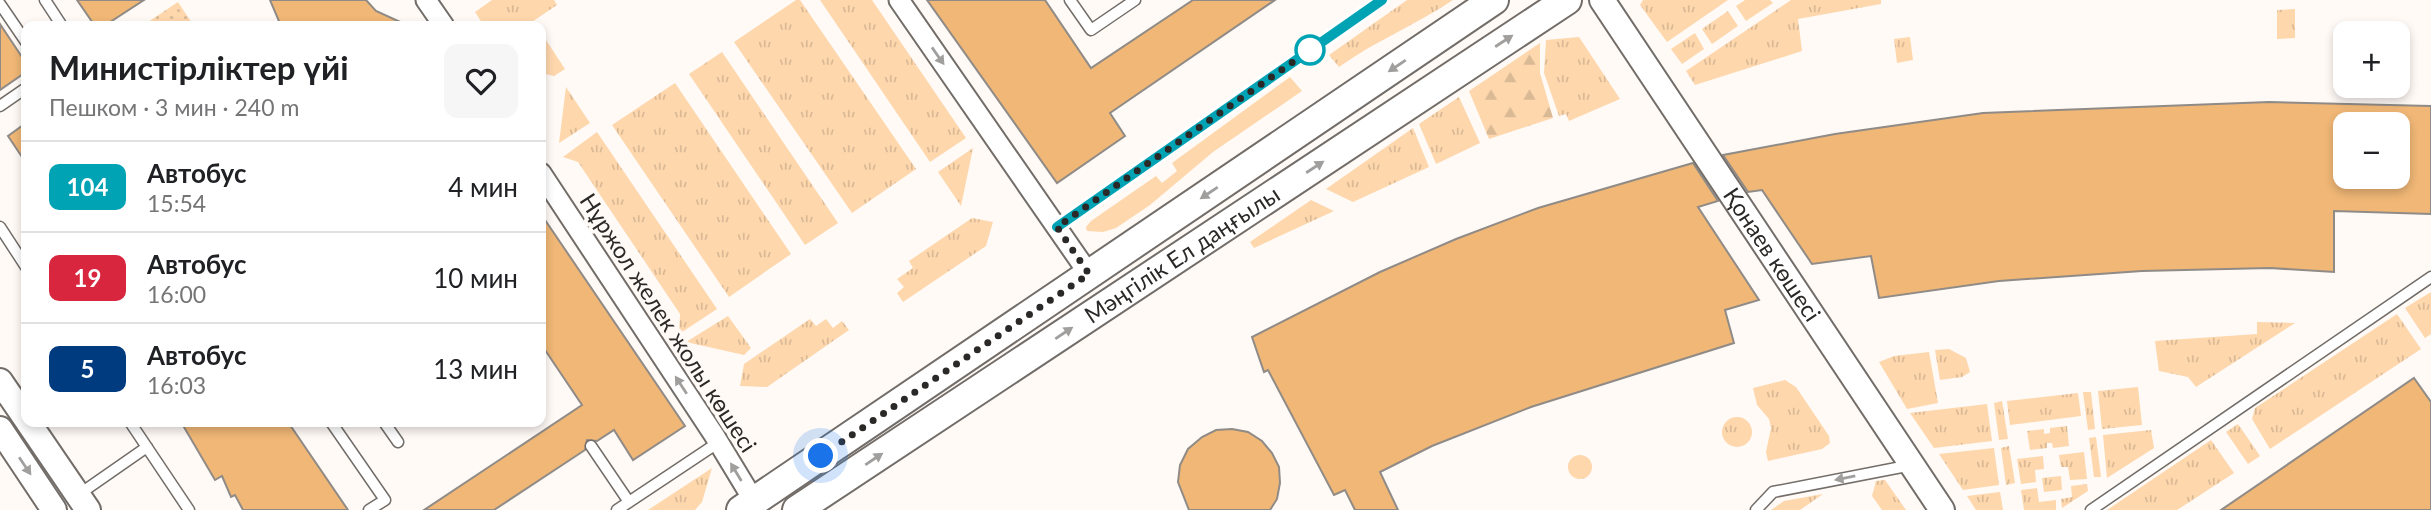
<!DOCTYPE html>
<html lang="ru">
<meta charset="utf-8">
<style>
:root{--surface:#fff;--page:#f6f6f6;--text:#202124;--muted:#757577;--line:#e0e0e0}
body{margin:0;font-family:Lato,sans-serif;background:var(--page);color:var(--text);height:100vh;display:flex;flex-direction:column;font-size:26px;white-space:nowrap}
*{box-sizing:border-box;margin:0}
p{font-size:23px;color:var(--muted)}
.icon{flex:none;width:38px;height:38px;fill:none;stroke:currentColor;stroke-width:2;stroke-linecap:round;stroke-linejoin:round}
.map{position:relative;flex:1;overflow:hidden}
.panel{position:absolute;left:21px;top:21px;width:525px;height:406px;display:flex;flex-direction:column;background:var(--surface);border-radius:14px;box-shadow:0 4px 10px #0003}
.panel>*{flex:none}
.badge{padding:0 14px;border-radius:10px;font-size:24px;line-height:46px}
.tools{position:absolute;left:2333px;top:21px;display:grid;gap:14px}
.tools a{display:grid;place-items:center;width:77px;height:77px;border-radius:14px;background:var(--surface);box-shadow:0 4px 10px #0003;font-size:35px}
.you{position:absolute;width:35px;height:35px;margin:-18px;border:5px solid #fff;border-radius:50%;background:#1a73e8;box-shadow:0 0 0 10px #1a73e833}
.map>.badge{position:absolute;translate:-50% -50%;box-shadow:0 0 0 4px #fff}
.round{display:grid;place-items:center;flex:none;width:74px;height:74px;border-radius:14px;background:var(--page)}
.head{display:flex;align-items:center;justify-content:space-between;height:119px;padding:0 28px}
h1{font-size:33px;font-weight:700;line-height:52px}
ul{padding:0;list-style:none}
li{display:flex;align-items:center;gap:21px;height:91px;padding:0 28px;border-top:2px solid var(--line)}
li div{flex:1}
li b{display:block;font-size:26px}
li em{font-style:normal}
li .badge{min-width:77px;font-weight:700;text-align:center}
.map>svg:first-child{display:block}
.grass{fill:url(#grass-tufts)}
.forest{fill:url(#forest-firs)}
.park{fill:url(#park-dots)}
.garden{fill:#fed7ad}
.building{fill:#f0b776;stroke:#908b86;stroke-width:2;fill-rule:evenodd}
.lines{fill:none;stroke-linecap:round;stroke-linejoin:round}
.service-casing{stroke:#726d68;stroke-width:13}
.minor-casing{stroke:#726d68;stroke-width:23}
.tertiary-casing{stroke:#726d68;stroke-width:28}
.secondary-casing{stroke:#726d68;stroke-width:32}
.service{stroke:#fff;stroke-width:10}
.minor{stroke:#fff;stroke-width:19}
.tertiary{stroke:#fff;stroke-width:24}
.secondary{stroke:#fff;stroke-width:28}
.oneway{fill:#a09f9e}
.line-casing{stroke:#fff;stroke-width:16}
.line{stroke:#00a3b4;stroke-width:10}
.walk{stroke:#2b2927;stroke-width:7;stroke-dasharray:0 12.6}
.stop-dot{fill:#fff;stroke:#00a3b4;stroke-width:3.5}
.labels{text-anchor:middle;stroke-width:7;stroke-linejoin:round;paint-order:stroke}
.street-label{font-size:23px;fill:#2b2927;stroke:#fffaf6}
</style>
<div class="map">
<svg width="2431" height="510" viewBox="0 0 2431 510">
<defs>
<pattern id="grass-tufts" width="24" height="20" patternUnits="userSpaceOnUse" patternTransform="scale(1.75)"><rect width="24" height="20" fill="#fed7ad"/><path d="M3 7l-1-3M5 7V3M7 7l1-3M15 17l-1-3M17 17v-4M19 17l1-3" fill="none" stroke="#dab995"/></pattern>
<pattern id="forest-firs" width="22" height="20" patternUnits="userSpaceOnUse" patternTransform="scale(1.75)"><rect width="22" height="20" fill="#fed7ad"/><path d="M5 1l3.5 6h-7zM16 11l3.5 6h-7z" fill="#dab995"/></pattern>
<pattern id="park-dots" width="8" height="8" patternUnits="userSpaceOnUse" patternTransform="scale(1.75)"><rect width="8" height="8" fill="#fed7ad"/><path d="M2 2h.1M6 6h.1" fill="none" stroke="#dab995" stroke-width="1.8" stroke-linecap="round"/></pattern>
</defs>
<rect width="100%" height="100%" fill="#fffaf6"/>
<path class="grass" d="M492,0H554L557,5L526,26H484L475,12Z
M796,0H800L916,169L852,213L734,42Z
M820,0H872L966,138L930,162Z
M1407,0H1453C1416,25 1375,41 1339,67L1329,55Z
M1643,0H1728L1667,42L1640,5Z
M1745,0H1770L1773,3L1746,21L1736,6Z
M1791,0H1881V4L1798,19L1802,51L1695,85L1686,71Z
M2295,9V38L2277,39V10Z
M1728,11L1738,26L1712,44L1702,29Z
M1695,33L1704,49L1682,64L1671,49Z
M542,34L565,69L554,76L541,73Z
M1579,37L1620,99L1569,121L1566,114L1559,116L1544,73L1546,40Z
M1910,37L1913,60L1897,63L1894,39Z
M722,52L838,223L805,245L689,74Z
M675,83L791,254L729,297L612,125Z
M566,87L590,123L559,143Z
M1459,97L1480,143L1436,164L1419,124Z
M1413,128L1429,167L1353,202L1326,189Z
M597,132L717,309L679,334L680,314L578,162L563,157Z
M973,148L961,206L938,172Z
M1311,200L1334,211L1254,248L1250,242Z
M972,218L993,222L986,246L903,302L897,293L904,287L897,279L913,268L909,261Z
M2431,292V334L2425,338L2405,308Z
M2397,314L2421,349L2270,449L2252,419L2255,408Z
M728,316L751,348L744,355L686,342Z
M810,319L816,326L826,319L833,328L842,321L849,330L767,387L740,386L744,364Z
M2257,322L2295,323L2196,387L2188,377L2159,371L2155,341L2257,334Z
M1949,349L1966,358L1970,372L1962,377L1940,380L1935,350Z
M1929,352L1938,403L1907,409L1879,362L1894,356Z
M1785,380L1796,387L1829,436L1830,443L1822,449L1768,461L1766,452L1771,428L1769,419L1757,405L1753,388Z
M2138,387L2142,425L2102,429L2098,391Z
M2091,392L2095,429L2088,430L2083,392Z
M2078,393L2081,416L2010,425L2007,401Z
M2002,401L2008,439L1999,440L1994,403Z
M1987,404L1992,441L1934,448L1910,413Z
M1722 432a15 15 0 1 1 30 0a15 15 0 1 1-30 0Z
M2238,424L2260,456L2248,464L2226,432Z
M2067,426L2069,446L2053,448L2052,443H2047V448L2030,450L2027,431L2044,429V434L2050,433V428Z
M2151,430L2154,448L2107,478L2103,435Z
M2096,437L2101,477H2094L2089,438Z
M2211,440L2234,473L2177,510H2107Z
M2009,446L2015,483L2006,485L2001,448Z
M1994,448L1999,485L1963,490L1939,454Z
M2084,452L2087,479L2070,480L2068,467H2061L2059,455Z
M1568 467a12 12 0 1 1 24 0a12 12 0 1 1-24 0Z
M2043,456L2044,469L2035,470L2036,482L2021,484L2017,459Z
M712,468L702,502L695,510H648Z
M2061,476L2062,490L2044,492L2042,478Z
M1885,480L1906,510H1882L1872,496L1876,481Z
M2087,484L2088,491L2062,508L2061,499L2072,497L2071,486Z
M2037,488L2039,502L2056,500V510H2024L2021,490Z
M2000,492L2003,510H1976L1967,496Z
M1823,494L1800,510H1771L1784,501Z"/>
<path class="forest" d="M1540,43V73L1553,118L1489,139L1469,91Z"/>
<path class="park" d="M178,2L194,26H142Z"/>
<path class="garden" d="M1290,77L1302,91L1213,152L1150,205L1116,228L1103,232L1087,231L1086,227L1091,221L1156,176L1162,183L1177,171L1172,163Z"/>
<path class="building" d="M77,0H144L104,26H95Z
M270,0H366L376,11L409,26H281Z
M927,0H1045L1091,68L1193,0H1275L1110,113L1125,136L1057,183Z
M0,24L26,63V72L0,90Z
M2269,102L2431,106V214L2334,211V272L2270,268L2142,271L1999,281L1879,298L1871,256L1812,264L1762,190L1748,192L1723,155L1835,134L1983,113ZM2345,124H2398V177H2345Z
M26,123V163L8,136Z
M1693,163L1718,201L1698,207L1759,300L1725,310L1734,343L1531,407L1432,446L1380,472L1398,510H1355L1345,490L1334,495L1268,370L1264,372L1252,337L1380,272L1456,239L1538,208Z
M541,214L685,426L633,460L614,430L597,441L587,440L585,450L494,510H424L582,405L541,344Z
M2414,378L2431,402V510H2221Z
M181,422H288L348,510H243L235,495L231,497L222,476L215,480Z
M1232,429L1248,432L1262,441L1272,453L1279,467L1280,483L1277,499L1270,510H1189L1178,482L1180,465L1188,449L1202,437L1216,430Z"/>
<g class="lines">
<g class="service-casing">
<path id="service" d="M45,0L62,26
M1070,0L1091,30L1135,0
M0,4L26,42
M0,106L26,88
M0,227L26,267
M1057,227L1382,0
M130,422L189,510
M331,422L385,500L369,510
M384,422L398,442
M591,446L629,502
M78,495L147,447
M617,510L719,442
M1756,510L1773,492L1912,465
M2091,510L2431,277"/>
</g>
<g class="minor-casing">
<path id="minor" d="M426,0L444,26
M899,0L1089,274
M541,173L714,435L754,501"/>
</g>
<g class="tertiary-casing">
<g id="tertiary">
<path id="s1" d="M1602,0L1942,510"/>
<path d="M0,381L26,419"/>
<path d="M28,422L88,510"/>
<path d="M0,429L54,510"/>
</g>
</g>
<g class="secondary-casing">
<g id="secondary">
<path d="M741,510L1494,0"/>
<path id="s2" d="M797,510L1567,0"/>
</g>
</g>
<use href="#service" class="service"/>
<use href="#minor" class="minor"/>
<use href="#tertiary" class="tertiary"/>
<use href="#secondary" class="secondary"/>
</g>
<defs><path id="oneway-solid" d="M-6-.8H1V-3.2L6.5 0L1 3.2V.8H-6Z" transform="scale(1.75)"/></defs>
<g class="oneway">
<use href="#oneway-solid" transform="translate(1504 41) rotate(-33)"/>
<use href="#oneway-solid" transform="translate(938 56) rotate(55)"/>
<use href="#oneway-solid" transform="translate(1397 66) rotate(146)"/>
<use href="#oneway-solid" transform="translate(1315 167) rotate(-33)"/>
<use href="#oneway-solid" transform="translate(1209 193) rotate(146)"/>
<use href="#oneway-solid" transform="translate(1064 333) rotate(-34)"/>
<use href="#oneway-solid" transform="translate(681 385) rotate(-123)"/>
<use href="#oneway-solid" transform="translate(874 459) rotate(-34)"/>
<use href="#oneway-solid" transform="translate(25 466) rotate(56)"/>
<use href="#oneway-solid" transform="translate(736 472) rotate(-121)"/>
<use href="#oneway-solid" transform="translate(1845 478) rotate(169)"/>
</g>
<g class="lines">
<g class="line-casing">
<path id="line" d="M1057,227L1382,0"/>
</g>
<use href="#line" class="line"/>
<path class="walk" d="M821,456L1089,274L1057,227L1310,50"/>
</g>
<circle class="stop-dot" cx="1310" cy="50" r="14"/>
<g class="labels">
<g class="street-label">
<text dy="8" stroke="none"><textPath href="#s2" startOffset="462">Мәңгілік Ел даңғылы</textPath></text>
<text dy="8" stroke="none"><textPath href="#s1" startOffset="306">Қонаев көшесі</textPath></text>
<text transform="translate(668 323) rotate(57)" y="8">Нұржол желек жолы көшесі</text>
</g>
</g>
</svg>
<div class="tools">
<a>+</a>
<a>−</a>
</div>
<div class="you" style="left:821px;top:456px"></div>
<section class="panel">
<div class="head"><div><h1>Министірліктер үйі</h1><p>Пешком · 3 мин · 240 m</p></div><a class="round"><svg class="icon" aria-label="heart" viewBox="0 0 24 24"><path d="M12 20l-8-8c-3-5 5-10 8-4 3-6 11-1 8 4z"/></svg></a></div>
<ul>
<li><span class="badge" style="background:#00a3b4;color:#fff">104</span><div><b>Автобус</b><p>15:54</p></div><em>4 мин</em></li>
<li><span class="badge" style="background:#d7263d;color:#fff">19</span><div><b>Автобус</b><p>16:00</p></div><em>10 мин</em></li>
<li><span class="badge" style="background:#003b80;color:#fff">5</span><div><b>Автобус</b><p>16:03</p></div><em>13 мин</em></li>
</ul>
</section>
</div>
